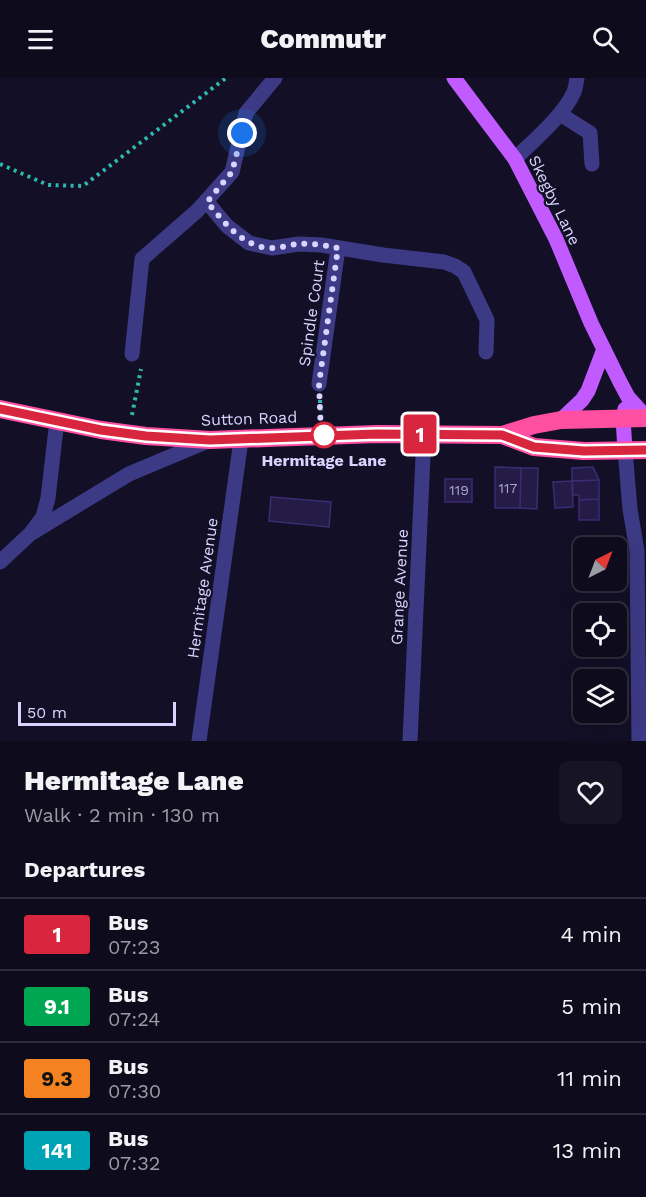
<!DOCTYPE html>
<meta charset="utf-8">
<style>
:root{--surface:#0e0b1c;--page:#171425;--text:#f1f3f6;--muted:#9b9ba3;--line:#2e2b3b}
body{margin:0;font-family:"Work Sans",sans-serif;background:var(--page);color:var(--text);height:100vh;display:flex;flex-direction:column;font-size:22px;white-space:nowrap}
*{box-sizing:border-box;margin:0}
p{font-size:20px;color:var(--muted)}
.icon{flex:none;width:33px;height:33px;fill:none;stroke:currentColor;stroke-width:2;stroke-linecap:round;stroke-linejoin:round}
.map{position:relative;height:663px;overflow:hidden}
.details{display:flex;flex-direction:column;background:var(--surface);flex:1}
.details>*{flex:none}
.badge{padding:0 12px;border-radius:4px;font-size:21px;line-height:39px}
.needle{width:39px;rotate:42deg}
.fabs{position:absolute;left:573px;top:459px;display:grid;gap:12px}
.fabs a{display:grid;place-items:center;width:54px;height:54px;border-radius:9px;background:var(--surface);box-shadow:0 6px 24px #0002,0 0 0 2px var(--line);font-size:30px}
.scale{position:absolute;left:18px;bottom:15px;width:158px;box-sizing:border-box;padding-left:6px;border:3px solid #d9d4ff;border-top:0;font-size:16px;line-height:21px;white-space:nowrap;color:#d9d4ff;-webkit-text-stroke:4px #130f26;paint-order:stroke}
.you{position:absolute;width:30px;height:30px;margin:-15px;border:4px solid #fff;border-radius:50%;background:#1a73e8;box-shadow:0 0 0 9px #1a73e833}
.map>.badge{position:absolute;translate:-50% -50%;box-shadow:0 0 0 3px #fff}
h2{padding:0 24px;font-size:22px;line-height:54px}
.round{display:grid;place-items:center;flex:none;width:63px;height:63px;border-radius:9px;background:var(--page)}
.summary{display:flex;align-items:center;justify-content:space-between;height:102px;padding:0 24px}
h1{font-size:28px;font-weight:800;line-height:45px}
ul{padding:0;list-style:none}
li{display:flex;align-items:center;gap:18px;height:72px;padding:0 24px;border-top:2px solid var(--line)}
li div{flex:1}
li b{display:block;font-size:22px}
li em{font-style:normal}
li .badge{min-width:66px;font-weight:700;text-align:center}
header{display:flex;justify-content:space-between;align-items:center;height:78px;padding:0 24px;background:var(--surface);font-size:27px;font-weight:800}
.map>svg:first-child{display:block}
.building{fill:#241b47;stroke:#3b2d73;stroke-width:1.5}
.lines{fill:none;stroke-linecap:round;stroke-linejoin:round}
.path{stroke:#2fb8b0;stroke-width:4;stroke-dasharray:3 4.5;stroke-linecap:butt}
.minor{stroke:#3d3a85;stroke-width:15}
.major{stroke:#c25bff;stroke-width:15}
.highway{stroke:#ff4fa3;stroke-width:18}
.line-casing{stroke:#fff;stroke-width:14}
.line{stroke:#d7263d;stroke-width:9}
.walk{stroke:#d9d4ff;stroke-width:6;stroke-dasharray:0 10.8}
.stop-dot{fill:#fff;stroke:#d7263d;stroke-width:3}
.labels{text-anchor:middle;stroke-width:4.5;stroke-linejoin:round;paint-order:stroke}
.number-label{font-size:14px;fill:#aca6d1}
.street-label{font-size:16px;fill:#d9d4ff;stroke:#130f26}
.stop-label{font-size:16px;font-weight:bold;fill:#d9d4ff;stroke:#130f26}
</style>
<header><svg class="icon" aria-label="menu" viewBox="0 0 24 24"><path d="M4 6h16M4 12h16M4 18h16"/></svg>Commutr<svg class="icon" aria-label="search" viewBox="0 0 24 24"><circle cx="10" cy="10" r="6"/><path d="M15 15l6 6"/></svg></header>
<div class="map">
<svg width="646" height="663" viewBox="0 0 646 663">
<rect width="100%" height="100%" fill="#130f26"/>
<path class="building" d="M495,389L521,390L520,430H495Z
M593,389L599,402L572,403V390Z
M521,390H538L537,431L520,430Z
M445,401H472V424H445Z
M599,402V421L579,422V417H573L572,403Z
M572,403L573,429L555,430L553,404Z
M271,419L331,424L329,449L269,443Z
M599,421V442H579V422Z"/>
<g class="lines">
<path class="path" d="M0,86L48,107L83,108L226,0
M320,322L321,341
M132,337L141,291"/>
<path class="minor" d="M560,36L590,55L592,86
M515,81C533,63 564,37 574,14C576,9 576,5 577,0
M207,124L227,148L249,165L272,170L299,166L321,167L383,177L444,184L455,188L464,194L487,242L486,274
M132,276L142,181L197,133L232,94L246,35L275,0
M319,306L338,170
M625,372L630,431L637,473L639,663
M30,456L129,396L210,362
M0,484L30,456L43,439L48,420L57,342
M199,663L241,362
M410,663L424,357"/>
<path class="major" d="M454,0L515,81L556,161L591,245L620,304L628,319L646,339
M561,342L582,322L588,313L604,271
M625,372L623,340L625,331"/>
<path class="highway" d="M0,331L101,352L146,358L210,362L377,356L502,357L534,347L561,342L646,340
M502,357L534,369L584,373L646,372"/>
</g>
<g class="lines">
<g class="line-casing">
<path id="line" d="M0,331L101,352L146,358L210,362L377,356L502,357L534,369L584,373L646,372"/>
</g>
<use href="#line" class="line"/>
<path class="walk" d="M242,55L232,94L207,124C224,144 244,171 273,170C281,170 289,167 296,166C310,165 325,167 338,170L319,306L321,357H324"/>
</g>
<circle class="stop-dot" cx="324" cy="357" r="12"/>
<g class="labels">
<g class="number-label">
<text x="508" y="415">117</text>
<text x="459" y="417">119</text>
</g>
<g class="street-label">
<text transform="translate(555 122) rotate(64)" y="6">Skegby Lane</text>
<text transform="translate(311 235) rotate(-82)" y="6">Spindle Court</text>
<text transform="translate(249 340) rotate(-2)" y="6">Sutton Road</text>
<text transform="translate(399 509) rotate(-87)" y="6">Grange Avenue</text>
<text transform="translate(202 510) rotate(-82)" y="6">Hermitage Avenue</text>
</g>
<g class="stop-label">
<text x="324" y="388">Hermitage Lane</text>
</g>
</g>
</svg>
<div class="fabs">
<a><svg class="needle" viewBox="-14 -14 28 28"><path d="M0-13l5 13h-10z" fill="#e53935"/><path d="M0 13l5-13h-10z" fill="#9b9ba3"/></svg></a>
<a><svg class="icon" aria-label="locate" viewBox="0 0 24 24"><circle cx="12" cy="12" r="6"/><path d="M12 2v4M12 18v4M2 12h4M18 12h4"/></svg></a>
<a><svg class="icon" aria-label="layers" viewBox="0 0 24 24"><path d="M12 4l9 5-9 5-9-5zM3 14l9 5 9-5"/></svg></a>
</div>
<div class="scale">50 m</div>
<div class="you" style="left:242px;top:55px"></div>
<b class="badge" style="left:420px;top:356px;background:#d7263d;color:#fff">1</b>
</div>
<section class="details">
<div class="summary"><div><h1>Hermitage Lane</h1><p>Walk · 2 min · 130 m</p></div><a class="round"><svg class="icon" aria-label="heart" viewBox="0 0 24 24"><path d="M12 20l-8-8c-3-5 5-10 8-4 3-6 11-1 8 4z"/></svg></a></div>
<h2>Departures</h2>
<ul>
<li><span class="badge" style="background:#d7263d;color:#fff">1</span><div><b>Bus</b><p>07:23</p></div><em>4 min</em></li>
<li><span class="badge" style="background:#00a651;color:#fff">9.1</span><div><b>Bus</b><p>07:24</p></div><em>5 min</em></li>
<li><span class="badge" style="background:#f58220;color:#111">9.3</span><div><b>Bus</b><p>07:30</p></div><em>11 min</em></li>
<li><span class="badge" style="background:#00a3b4;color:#fff">141</span><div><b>Bus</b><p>07:32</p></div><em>13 min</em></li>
</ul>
</section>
